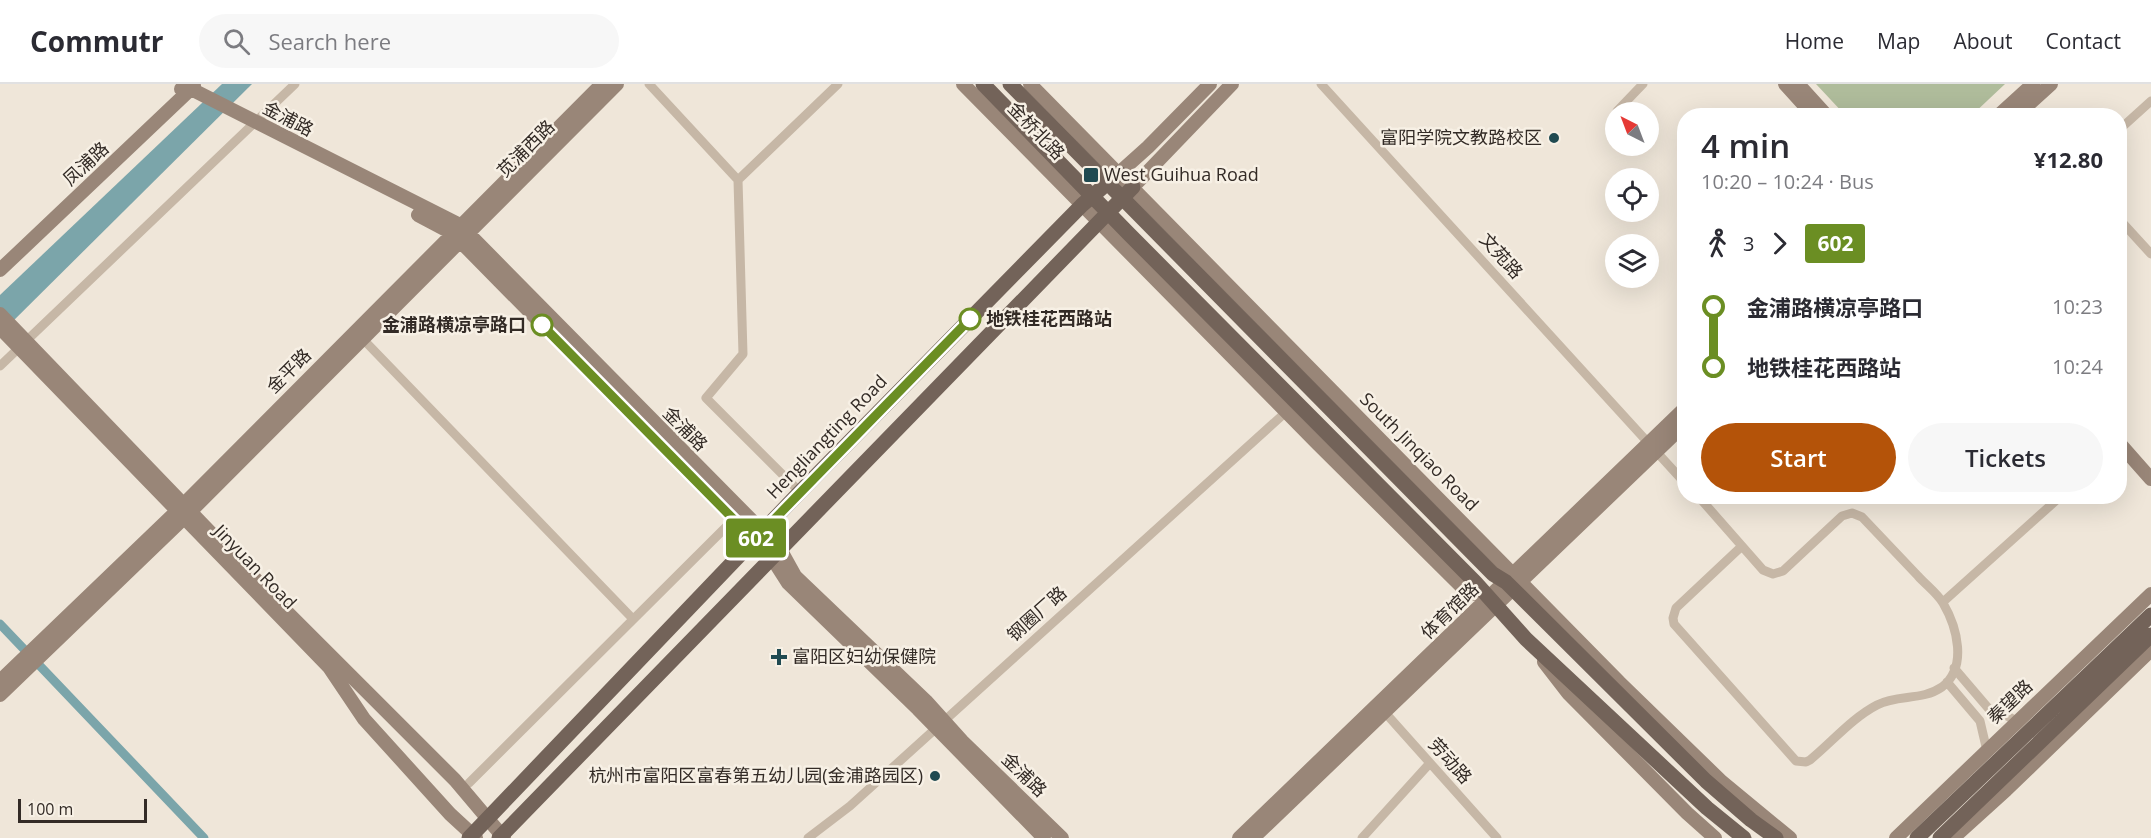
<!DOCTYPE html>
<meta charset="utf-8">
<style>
:root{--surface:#fff;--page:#f7f7f7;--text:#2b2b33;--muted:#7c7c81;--line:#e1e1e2;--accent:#b45309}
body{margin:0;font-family:"Open Sans","Noto Sans SC",sans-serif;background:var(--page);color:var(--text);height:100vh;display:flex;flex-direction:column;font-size:22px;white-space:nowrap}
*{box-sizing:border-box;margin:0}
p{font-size:20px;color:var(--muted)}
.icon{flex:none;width:33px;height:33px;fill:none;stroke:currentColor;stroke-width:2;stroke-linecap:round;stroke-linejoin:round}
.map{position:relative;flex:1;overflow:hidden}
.sheet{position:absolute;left:1677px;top:24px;width:450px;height:396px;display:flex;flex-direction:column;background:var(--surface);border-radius:24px;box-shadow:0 6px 24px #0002}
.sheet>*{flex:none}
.badge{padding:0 12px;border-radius:4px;font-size:21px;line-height:39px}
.needle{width:39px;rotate:318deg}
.tools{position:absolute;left:1605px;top:18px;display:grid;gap:12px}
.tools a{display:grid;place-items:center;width:54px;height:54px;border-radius:50%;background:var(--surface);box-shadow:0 6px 24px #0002;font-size:30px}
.scale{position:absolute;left:18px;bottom:15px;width:129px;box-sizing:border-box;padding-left:6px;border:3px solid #332b26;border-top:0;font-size:16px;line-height:21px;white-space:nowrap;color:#332b26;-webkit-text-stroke:4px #f7f0e5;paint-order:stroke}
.map>.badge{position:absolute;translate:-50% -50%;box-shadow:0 0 0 3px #fff}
.legs{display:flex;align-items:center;gap:9px;height:66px;padding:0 24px;font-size:20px}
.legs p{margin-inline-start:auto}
.overview{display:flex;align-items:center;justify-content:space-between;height:102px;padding:0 24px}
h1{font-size:33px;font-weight:600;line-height:45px}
.action{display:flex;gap:12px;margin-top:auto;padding:12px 24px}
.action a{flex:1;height:69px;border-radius:36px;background:var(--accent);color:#fff;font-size:24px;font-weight:600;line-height:69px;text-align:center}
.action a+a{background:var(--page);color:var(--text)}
ul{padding:0 24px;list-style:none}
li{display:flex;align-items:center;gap:21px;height:60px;font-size:22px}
li i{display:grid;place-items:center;width:9px;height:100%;margin:0 8px;background:currentColor}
li i::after{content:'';width:15px;height:15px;margin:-8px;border:4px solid;border-radius:50%;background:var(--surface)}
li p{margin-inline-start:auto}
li:first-child i{background:linear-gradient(#0000 50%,currentColor 0)}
li:last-child i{background:linear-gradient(currentColor 50%,#0000 0)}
header{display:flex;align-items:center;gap:36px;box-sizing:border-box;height:84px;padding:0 30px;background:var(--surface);border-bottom:2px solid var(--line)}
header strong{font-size:28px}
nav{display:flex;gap:33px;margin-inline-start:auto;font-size:21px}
.search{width:420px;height:54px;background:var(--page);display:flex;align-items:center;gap:15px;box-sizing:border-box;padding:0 21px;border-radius:33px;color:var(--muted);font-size:22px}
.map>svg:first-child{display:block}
.green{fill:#afbc9b}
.water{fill:#7ba5aa}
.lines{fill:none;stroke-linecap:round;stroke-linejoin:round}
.canal{stroke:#7ba5aa;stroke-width:9}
.street{stroke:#c6b7a6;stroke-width:9}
.secondary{stroke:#998678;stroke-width:14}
.primary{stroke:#736359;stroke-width:15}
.line-1-casing{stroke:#fff;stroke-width:14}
.line-1{stroke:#6b8e23;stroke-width:9}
.poi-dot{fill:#204a51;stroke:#f7f0e5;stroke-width:2}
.stop-1-dot{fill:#fff;stroke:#6b8e23;stroke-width:3}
.labels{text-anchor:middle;stroke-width:5;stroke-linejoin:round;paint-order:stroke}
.street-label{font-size:18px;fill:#332b26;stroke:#f7f0e5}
.poi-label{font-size:18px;fill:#332b26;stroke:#f7f0e5;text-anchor:end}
.stop-label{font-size:18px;font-weight:bold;fill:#332b26;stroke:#f7f0e5;text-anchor:start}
</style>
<header>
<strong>Commutr</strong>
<div class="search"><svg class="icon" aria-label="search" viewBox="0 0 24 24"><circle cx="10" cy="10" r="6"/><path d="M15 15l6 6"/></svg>Search here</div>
<nav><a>Home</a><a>Map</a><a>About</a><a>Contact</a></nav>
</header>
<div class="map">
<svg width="2151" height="754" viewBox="0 0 2151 754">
<rect width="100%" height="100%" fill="#efe6d9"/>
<path class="green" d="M1816,0H2005L1971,32L1845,31Z"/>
<path class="water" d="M222,0H252L0,250V211Z"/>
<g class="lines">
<path class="canal" d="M0,540L204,754"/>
<path class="street" d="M649,0L738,96L743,270L706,314L800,408
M1321,0L1684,398
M1617,27L1643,0
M2120,45L2151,17
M738,96L838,0
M2120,136L2151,170
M359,251L633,535
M0,282L295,0
M1698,412L1763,486L1773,490L1783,487L1842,432L1852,429L1862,433C1881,453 1900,473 1918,492C1926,501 1937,509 1943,519C1957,543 1968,583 1942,603C1922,617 1898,610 1877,621C1852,634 1832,658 1810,676L1806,678L1796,677L1674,540L1673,534L1676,524L1742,462
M1943,518L2061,412
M1954,584L1989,625L2002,629L2018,638
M1947,598L1980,637L1987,667
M1381,624L1497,754
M469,699L733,436
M808,754L850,722L1286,328
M1362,754L1430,679"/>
<path class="secondary" d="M963,0L1317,359L1466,507L1489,514
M1030,0L1619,598L1722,698L1790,754
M1785,0L1814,32
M1798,0L1827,32
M181,5H191L460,141L780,465L795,492L926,617L962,657L1062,754
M1998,32L2033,0
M2016,32L2051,0
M1119,89L1148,63L1210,0
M1133,103L1232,0
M418,131L452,149L772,474L788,499L918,625L1044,754
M0,186L194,2
M0,230L288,529L455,696L504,754
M0,244L329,583L364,635L450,730L476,754
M2120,360L2151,395
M1544,578L1568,609L1687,729L1715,754
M0,597L177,427L602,0
M0,611L184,434L617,0
M1239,754L1684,325
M1253,754L1684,341
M1896,754L2151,510
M1953,754L2006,706L2151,566"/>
<path class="primary" d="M983,0L1129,150L1475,498L1526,555L1707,724L1744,754
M1010,0L1493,490L1506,498L1706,697L1751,736L1776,754
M469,754L800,408L1082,121L1119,89
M499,754L1133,103
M1917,754L2151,531
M1940,754L2151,551"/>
</g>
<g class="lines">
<g class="line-1-casing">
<path id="line-1" d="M542,241L754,456L970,235"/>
</g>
<use href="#line-1" class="line-1"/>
</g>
<g class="poi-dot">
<circle cx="1554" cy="54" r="6"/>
<rect x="1083" y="83" width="16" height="16" rx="3"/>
<path d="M776 564h6v6h6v6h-6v6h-6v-6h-6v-6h6z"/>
<circle cx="935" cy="692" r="6"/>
</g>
<g class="stop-1-dot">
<circle cx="970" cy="235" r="10"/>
<circle cx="542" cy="241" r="10"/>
</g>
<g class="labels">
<g class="street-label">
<text transform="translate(288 35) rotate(27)" y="6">金浦路</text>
<text transform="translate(1036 47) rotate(46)" y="6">金桥北路</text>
<text transform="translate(526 65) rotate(-45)" y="6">苋浦西路</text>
<text transform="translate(86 80) rotate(-43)" y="6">凤浦路</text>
<text transform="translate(1501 172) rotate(48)" y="6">文苑路</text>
<text transform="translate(289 287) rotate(-45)" y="6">金平路</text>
<text transform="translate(685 345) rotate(45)" y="6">金浦路</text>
<text transform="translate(827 353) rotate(-46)" y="6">Hengliangting Road</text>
<text transform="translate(1419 368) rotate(45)" y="6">South Jinqiao Road</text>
<text transform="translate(255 483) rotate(46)" y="6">Jinyuan Road</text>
<text transform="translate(1450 527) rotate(-44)" y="6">体育馆路</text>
<text transform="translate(1037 530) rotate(-42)" y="6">钢圈厂路</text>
<text transform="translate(2010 618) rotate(-44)" y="6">秦望路</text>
<text transform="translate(1450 677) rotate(48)" y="6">劳动路</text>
<text transform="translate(1024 691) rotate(44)" y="6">金浦路</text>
</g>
<g class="poi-label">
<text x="1542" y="60">富阳学院文教路校区</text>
<text x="1104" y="97" text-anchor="start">West Guihua Road</text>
<text x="792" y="579" text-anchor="start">富阳区妇幼保健院</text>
<text x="923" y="698">杭州市富阳区富春第五幼儿园(金浦路园区)</text>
</g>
<g class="stop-label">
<text x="986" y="241">地铁桂花西路站</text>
<text x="526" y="247" text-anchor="end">金浦路横凉亭路口</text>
</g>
</g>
</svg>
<div class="tools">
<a><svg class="needle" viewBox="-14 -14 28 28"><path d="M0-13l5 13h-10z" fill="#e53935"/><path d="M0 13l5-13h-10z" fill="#7c7c81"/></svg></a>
<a><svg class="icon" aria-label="locate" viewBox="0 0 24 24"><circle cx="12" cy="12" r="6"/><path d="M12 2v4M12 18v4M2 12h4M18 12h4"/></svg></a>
<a><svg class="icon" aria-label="layers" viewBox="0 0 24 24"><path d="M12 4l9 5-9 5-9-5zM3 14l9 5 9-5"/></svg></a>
</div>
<div class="scale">100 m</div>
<b class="badge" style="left:756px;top:454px;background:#6b8e23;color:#fff">602</b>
<section class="sheet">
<div class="overview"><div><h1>4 min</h1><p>10:20 – 10:24 · Bus</p></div><b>¥12.80</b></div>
<div class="legs"><svg class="icon" aria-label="walk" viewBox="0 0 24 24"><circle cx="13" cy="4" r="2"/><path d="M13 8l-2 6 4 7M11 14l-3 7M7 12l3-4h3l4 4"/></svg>3<svg class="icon" aria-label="forward" viewBox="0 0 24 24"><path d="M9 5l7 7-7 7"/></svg><b class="badge" style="background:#6b8e23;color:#fff">602</b></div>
<ul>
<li><i style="color:#6b8e23"></i><b>金浦路横凉亭路口</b><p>10:23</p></li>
<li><i style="color:#6b8e23"></i><b>地铁桂花西路站</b><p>10:24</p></li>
</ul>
<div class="action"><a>Start</a><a>Tickets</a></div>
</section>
</div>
